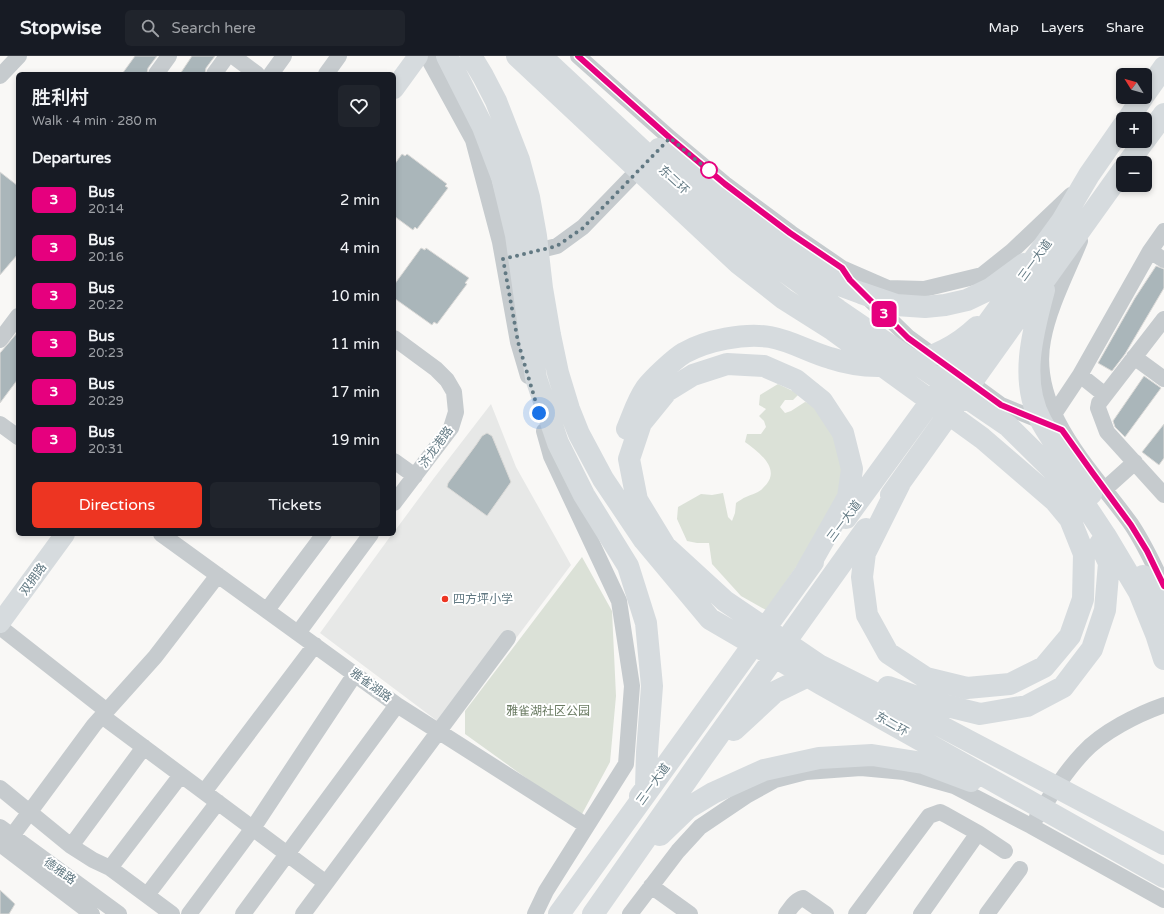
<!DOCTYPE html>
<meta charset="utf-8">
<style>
:root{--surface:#171b24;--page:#20242c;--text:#f1f3f6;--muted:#9ea1a6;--line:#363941;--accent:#ed3522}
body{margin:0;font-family:"Varela Round","Noto Sans SC",sans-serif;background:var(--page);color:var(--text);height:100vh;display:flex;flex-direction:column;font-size:15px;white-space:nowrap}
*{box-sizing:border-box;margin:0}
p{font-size:13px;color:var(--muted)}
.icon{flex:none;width:22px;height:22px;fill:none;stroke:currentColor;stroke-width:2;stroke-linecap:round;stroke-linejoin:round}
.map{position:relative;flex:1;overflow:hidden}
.side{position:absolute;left:16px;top:16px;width:380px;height:464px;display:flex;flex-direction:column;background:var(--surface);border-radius:6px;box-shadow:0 2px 6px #0003}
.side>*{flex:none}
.badge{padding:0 8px;border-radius:6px;font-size:14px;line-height:26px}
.needle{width:26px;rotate:307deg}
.tools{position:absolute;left:1116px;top:12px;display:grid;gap:8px}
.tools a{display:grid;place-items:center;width:36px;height:36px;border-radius:6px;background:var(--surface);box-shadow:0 2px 6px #0003;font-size:20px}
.you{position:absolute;width:20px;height:20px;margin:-10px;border:3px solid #fff;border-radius:50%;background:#1a73e8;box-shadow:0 0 0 6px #1a73e833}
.map>.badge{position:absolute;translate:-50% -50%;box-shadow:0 0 0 2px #fff}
h2{padding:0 16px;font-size:15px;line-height:36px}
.round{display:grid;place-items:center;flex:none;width:42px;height:42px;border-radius:6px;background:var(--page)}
.overview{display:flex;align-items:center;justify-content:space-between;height:68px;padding:0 16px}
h1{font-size:19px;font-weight:600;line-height:30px}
.action{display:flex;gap:8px;margin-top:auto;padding:8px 16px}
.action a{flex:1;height:46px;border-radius:6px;background:var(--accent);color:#fff;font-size:16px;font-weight:600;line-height:46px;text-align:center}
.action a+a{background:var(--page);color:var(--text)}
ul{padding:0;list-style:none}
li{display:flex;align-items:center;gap:12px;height:48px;padding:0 16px}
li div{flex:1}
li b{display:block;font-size:15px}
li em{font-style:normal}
li .badge{min-width:44px;font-weight:700;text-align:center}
header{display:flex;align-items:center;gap:24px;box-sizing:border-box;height:56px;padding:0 20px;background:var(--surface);border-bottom:1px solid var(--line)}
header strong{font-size:19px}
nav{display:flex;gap:22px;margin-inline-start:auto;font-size:14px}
.search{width:280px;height:36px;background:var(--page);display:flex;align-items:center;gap:10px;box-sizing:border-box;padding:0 14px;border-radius:6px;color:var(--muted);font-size:15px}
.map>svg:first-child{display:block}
.built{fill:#e7e8e7}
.green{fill:#dbe1d7}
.building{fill:#aab6ba;stroke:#dbdad8}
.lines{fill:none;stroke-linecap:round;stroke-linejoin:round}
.minor{stroke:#c6cbce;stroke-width:16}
.major{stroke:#d6dbde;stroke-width:20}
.highway{stroke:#d6dbde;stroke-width:22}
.line-casing{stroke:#fff;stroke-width:9}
.line{stroke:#e6007e;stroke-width:6}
.walk{stroke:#627983;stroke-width:4;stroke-dasharray:0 7.2}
.stop-dot{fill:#fff;stroke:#e6007e;stroke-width:2}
.poi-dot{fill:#ed3522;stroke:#fff;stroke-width:1.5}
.labels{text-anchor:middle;stroke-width:4;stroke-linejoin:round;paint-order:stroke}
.street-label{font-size:12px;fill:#627983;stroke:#fff}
.poi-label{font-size:12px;fill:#627983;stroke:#fff;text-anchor:start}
.park-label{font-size:12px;fill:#697a61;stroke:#fff}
</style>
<header>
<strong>Stopwise</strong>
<div class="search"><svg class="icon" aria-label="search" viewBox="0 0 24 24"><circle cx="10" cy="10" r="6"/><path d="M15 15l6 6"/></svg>Search here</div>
<nav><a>Map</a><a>Layers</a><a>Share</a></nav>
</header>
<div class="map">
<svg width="1164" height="858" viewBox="0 0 1164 858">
<rect width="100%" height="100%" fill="#f9f8f6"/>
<path class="built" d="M491,348L516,411L571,509L448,673L320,577L392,478H394V476L434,422Z"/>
<path class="green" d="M808,325L818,328L843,358L858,423L766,554L741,540L712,508L709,487H697L687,485L677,463L678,451L701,438L712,439L723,437L728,461L732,465L735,457L736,447C739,445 743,442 746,441C752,438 759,437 763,432C783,414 760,397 745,386L747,378H761L766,371L764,365L759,360L766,353L759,349L760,339L778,328L799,338L793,344H785L780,351L785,357L791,355L805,346L809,347Z
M582,501L612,555L616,640L610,706L582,758L568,752L465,678V655Z"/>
<path class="building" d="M135,0H157L148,12L147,18H122Z
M192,0H215L206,12L205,18H180Z
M402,98L405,100L407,98L447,128L445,130L448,132L417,173L415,171L413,174L394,160V109Z
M0,116L18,130V198L0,219Z
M421,192L425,194L426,192L469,222L465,227L467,228L437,268L434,266L432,269L394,242V229Z
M1156,210L1164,213V232L1125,298L1112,315L1098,307L1135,242Z
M18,276V323L0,347V297Z
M1144,320L1161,332L1125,381L1115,371L1113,365Z
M1164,368V402L1159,409L1142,396Z
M487,377L492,380L511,426L487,460L447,431L448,427L476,389L482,380Z
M0,834L15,848L9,858H0Z"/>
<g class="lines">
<path class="minor" d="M233,0L257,18
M427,0L473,84L500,186L518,286L528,320
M578,0L670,82L725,128L791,177L842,212L888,232L924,233L982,219L1012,195L1071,139
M156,18L169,0
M214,18L227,0
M271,18L284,0
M326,18L339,0
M0,20L19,0
M1080,185C1067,217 1049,251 1043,284C1029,355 1094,416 1131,468C1144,487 1154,509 1164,530
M1150,195L1164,204
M528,197L557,190L583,171L646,106
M867,241L908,281L1001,349L1046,367
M1164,263L1099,347L1098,352L1107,376L1164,439
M394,282L436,313L447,324L454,336L456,356L451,372L394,447
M0,284L18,260
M1134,301L1164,323
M1080,319L1105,339
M1054,358L1080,319L1150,195L1164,175
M0,368L18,381
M394,405L415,420
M1105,433L1135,406
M161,478L397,649L587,770
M267,554L324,478
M0,571L107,655
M298,577L371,478
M102,660L326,827
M0,732L71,790L93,804L110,812L172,858
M204,736L315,589
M1037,761C1051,739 1065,716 1083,697C1102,676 1138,658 1164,649
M0,771L119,858
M12,780L94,669L155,601L218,519
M0,788L92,858
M71,790L144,691
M110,812L181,719
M651,830L690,858
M147,839L218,746
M189,858L253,772L355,618
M243,858L397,649
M303,858L508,582
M535,858L546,835L626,708L632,630L619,545L551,400L544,375
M630,858L678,795L700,771L746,740L775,724L806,716L861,712L904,716L954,730L1031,770L1164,844
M786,858C791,852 795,844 803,842L826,858
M856,858L929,760L940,756L946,759L978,777L1005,795
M921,858L978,777
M987,858L1020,813"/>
<path class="major" d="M394,33L418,0
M0,567L65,478"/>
<path class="highway" d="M447,0L483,71L502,121L516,179L536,322L558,387L584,439L628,510L646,567L652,630L647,696L646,732L640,740
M471,0L483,20L496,45L519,104L529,141L536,180L542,232L550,279L558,317L569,353L579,378L603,423L644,484L710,563L821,628L1164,821
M517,0L738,207L784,243L833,274L982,382L1055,445L1070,463L1084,498L1083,543L1070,580L1044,611L1010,628L967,632L926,622L888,597L867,559L862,521L865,497L900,427
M541,0L688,137L748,189L838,254L1008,370L1079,440L1105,479L1139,536L1156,578L1164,603
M1145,38L1164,11
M1128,63L1143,41
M1145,84L1164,58
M659,93L771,180L821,216L842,230L861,237L896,249L925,251L945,249L967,244L990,233L1024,208
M1128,107L1144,85
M1044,234C1033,275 1019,325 1041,365C1055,391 1075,413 1091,438
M627,373C633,359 637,345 646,332C653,323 674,303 684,297C707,284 744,277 770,281C792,285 809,296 830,302C881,319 938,308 977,271
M891,439L1123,114
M846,462L1062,165L1089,119L1123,70
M805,517L848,441L852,413L843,377L822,345L796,324L764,310L727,308L693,319L667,335L641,367L629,403L637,444L665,490L725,545L819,609L931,665L1164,788
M1143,520L1159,544L1164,557
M888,631L931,646L980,658L1027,650L1063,631L1092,593L1105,554L1109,507L1100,488
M734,674L775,636L812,618L819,619
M660,779L688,752L713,737L764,714L819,702L872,699L923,707L971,725
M559,858L813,506
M593,858L703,701L866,473"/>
</g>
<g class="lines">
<g class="line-casing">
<path id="line" d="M578,0L670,82L725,128L790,177L842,212L850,224L908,282L1001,349L1062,374L1092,416L1131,469L1147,495L1164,530"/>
</g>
<use href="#line" class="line"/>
<path class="walk" d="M539,357L518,286L503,203L557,190L583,172L670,82L714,119L709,114"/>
</g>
<circle class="stop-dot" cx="709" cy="114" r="8"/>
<circle class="poi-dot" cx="445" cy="543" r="4"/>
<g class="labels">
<g class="street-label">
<text transform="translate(674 124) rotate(43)" y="4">东二环</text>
<text transform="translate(1035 204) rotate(-54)" y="4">三一大道</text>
<text transform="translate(436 391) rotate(-54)" y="4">济龙港路</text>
<text transform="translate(844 465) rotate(-53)" y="4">三一大道</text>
<text transform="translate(33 523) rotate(-54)" y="4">双拥路</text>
<text transform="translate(371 629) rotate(36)" y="4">雅雀湖路</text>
<text transform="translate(892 668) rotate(30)" y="4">东二环</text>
<text transform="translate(653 728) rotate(-54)" y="4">三一大道</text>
<text transform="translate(60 815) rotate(36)" y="4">德雅路</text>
</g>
<g class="poi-label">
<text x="453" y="547">四方坪小学</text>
</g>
<g class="park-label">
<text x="548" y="659">雅雀湖社区公园</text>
</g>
</g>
</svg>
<div class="tools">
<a><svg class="needle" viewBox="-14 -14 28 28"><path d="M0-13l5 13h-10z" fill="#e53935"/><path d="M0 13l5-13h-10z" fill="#9ea1a6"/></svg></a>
<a>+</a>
<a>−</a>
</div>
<div class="you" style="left:539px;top:357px"></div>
<b class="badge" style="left:884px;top:258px;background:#e6007e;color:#fff">3</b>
<section class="side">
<div class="overview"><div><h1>胜利村</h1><p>Walk · 4 min · 280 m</p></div><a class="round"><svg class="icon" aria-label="heart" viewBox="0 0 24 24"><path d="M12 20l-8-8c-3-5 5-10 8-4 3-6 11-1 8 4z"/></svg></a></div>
<h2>Departures</h2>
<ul>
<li><span class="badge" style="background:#e6007e;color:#fff">3</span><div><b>Bus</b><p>20:14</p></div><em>2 min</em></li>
<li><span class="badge" style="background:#e6007e;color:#fff">3</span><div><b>Bus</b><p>20:16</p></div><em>4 min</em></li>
<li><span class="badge" style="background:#e6007e;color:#fff">3</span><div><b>Bus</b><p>20:22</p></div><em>10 min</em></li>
<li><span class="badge" style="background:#e6007e;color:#fff">3</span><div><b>Bus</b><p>20:23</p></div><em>11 min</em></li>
<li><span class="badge" style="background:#e6007e;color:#fff">3</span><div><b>Bus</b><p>20:29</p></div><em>17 min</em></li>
<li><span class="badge" style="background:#e6007e;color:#fff">3</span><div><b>Bus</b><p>20:31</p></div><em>19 min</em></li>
</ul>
<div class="action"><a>Directions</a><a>Tickets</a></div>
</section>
</div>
